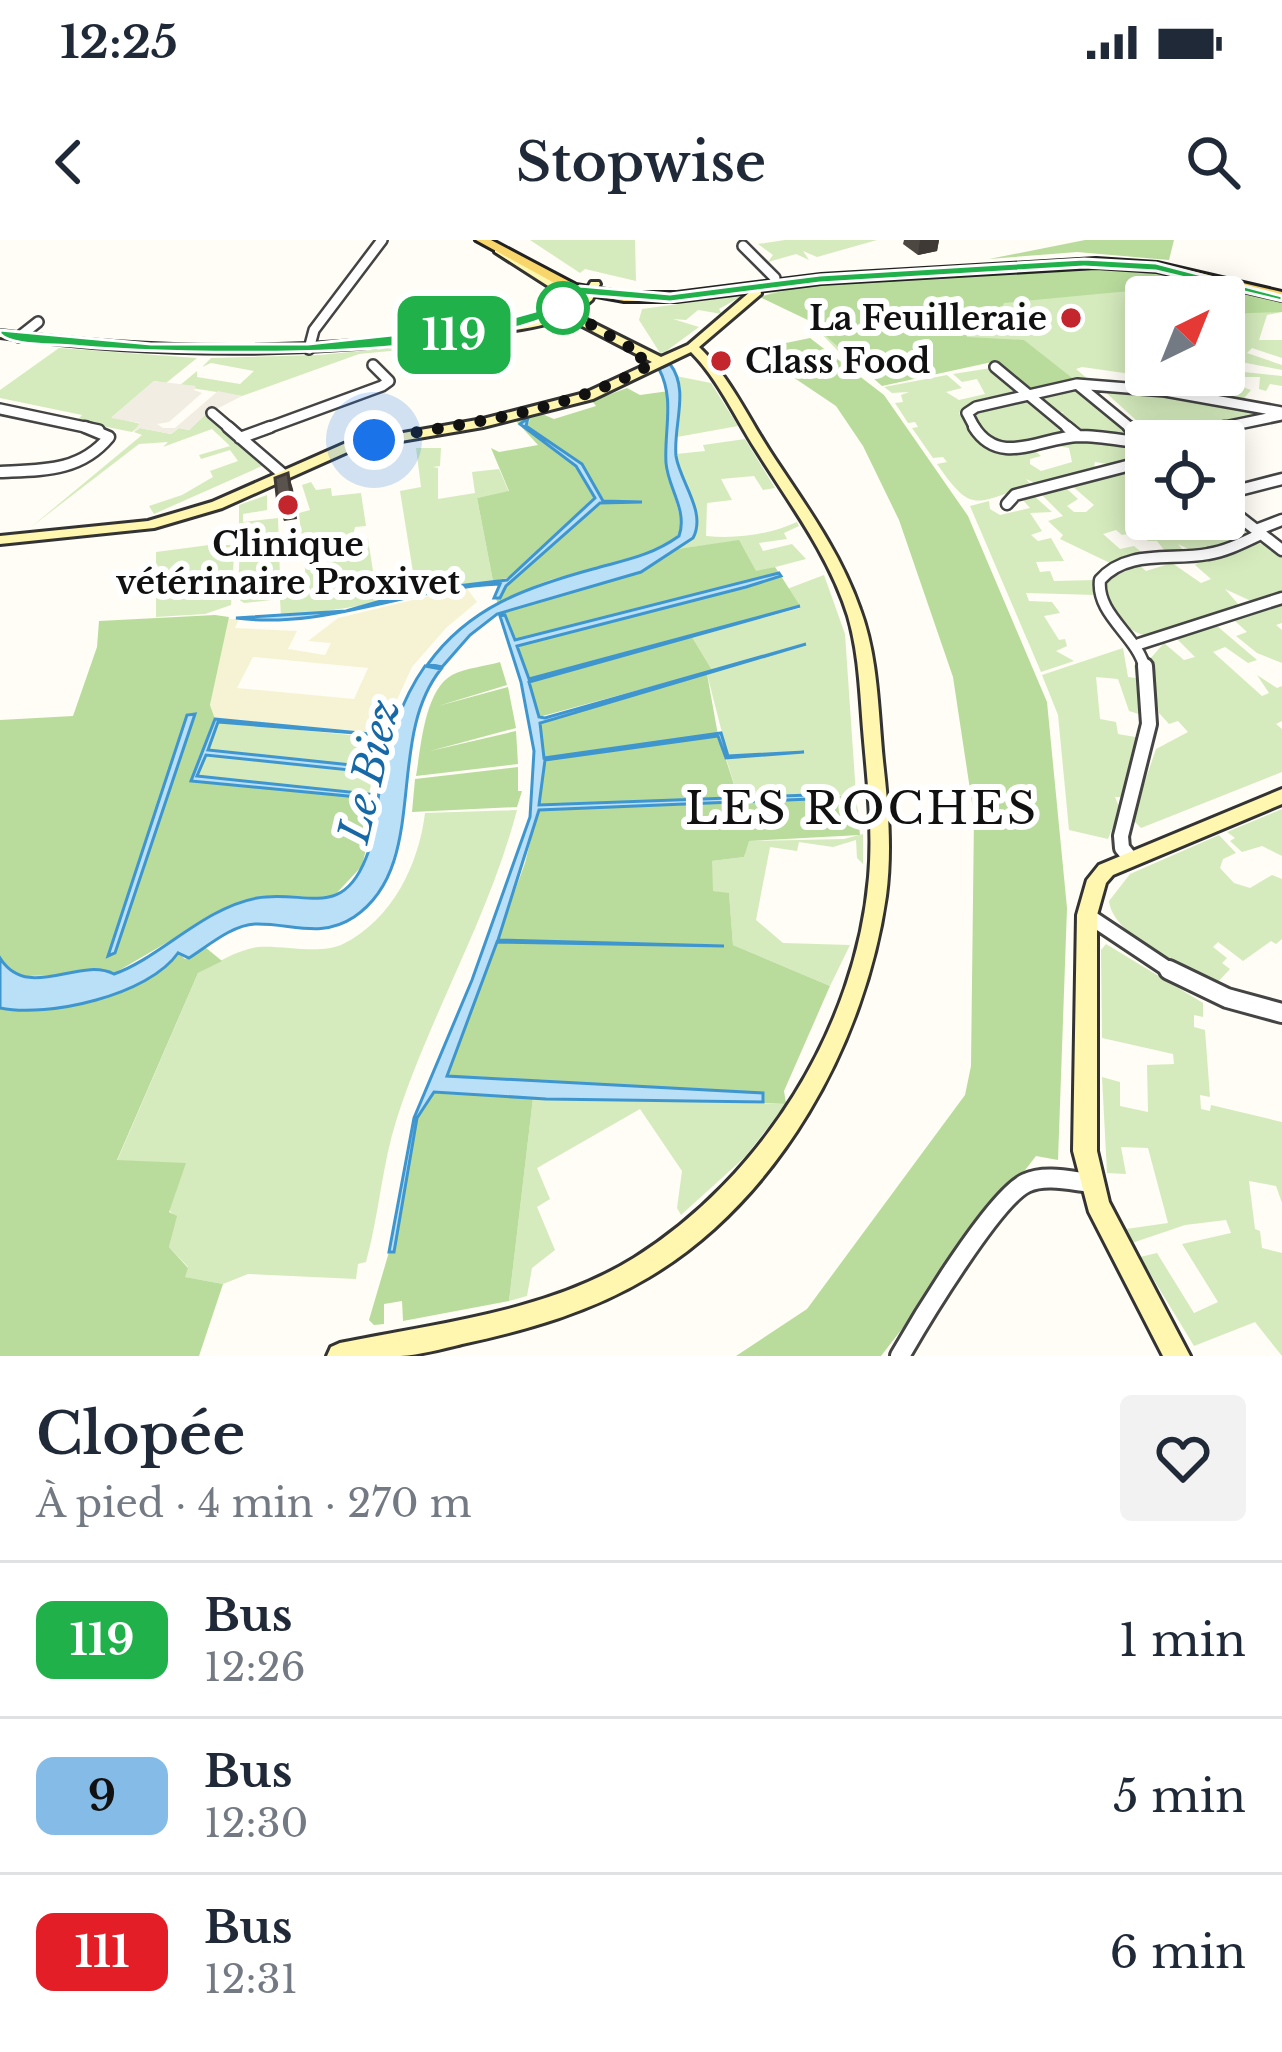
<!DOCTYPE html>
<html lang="fr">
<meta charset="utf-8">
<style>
:root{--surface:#fff;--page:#f2f2f3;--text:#1f2937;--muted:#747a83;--line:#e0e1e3}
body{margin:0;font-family:"Libre Baskerville",serif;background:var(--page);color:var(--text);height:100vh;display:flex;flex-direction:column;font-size:45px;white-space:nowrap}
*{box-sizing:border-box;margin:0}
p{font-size:39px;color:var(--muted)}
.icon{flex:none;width:66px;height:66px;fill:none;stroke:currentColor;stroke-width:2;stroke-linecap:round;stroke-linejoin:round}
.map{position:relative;height:1116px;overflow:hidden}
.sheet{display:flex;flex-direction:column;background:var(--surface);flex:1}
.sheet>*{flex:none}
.badge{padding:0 24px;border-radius:18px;font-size:42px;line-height:78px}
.needle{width:78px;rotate:43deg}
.buttons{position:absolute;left:1125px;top:36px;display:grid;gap:24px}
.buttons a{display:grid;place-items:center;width:120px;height:120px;border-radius:12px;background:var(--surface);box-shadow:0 6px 30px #0003;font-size:60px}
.you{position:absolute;width:60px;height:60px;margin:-30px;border:9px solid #fff;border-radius:50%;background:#1a73e8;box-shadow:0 0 0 18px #1a73e833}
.map>.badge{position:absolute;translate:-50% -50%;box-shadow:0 0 0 6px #fff}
.round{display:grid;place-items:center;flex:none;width:126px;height:126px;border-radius:12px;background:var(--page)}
.overview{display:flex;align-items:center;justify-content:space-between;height:204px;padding:0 36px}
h1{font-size:57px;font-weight:600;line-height:90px}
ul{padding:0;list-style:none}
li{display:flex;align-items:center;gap:36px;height:156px;padding:0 36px;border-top:3px solid var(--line)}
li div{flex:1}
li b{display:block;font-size:45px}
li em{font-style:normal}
li .badge{min-width:132px;font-weight:700;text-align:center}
.status{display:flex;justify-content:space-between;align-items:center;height:84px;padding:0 60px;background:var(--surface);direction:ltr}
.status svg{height:33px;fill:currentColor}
header{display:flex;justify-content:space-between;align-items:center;height:156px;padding:0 36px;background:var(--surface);font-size:54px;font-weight:600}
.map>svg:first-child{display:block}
.farmland{fill:#f6f3d4;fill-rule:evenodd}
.green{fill:#d5ebbd}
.forest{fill:#b9dc9c}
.plaza{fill:#f1ede2}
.water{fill:#b9e0f7;stroke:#3f96cf;stroke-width:3}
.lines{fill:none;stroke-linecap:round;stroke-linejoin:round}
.street-far3-casing{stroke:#444;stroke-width:14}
.street-far2-casing{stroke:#444;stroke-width:15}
.street-far1-casing{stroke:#444;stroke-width:20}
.street-casing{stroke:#444;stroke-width:24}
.secondary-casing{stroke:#333;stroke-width:6}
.primary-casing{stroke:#222;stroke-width:6}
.street-far3{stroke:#fff;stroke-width:9}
.street-far2{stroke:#fff;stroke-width:10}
.street-far1{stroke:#fff;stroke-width:14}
.street{stroke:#fff;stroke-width:18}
.secondary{fill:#fff6b0;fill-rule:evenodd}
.primary{fill:#f9d66b;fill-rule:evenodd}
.wall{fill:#4d4742}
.shaded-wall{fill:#3f3936}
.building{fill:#5a524d;stroke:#3f3936;stroke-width:3}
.line{fill:#20b14a;stroke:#fff;stroke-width:3}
.walk{stroke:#111;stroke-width:12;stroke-dasharray:0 21.6}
.stop-dot{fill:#fff;stroke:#20b14a;stroke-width:6}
.poi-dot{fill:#c4262e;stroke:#fff;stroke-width:4.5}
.labels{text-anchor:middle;stroke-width:12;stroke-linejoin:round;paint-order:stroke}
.far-poi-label{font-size:33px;font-weight:bold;fill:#111;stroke:#fff;text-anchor:end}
.water-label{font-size:42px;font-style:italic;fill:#1768a6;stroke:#fff}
.quarter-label{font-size:45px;letter-spacing:3px;fill:#111;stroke:#fff}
</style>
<div class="status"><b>12:25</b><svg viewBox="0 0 49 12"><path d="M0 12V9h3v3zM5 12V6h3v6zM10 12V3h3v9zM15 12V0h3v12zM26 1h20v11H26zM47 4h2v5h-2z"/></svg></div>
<header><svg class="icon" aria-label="back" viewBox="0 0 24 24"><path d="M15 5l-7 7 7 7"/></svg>Stopwise<svg class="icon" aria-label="search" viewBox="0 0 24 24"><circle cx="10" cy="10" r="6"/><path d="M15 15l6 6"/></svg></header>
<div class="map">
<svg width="1282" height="1116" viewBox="0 0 1282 1116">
<rect width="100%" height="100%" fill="#fffdf5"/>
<path class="farmland" d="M466,347L477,362L446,388L412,427L381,495L215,479L210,465L228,379H239L235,388L297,391L288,409L325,415L331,403L308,401L338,378ZM253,417L368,428L354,459L237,448Z"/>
<path class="green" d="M530,0H635L636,41L585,29L580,33Z
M785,0H877L817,17L803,11L809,20L796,14L768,22L773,15L758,4Z
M1157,33L1282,61V72L1267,75L1259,100H1282V118L1252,108L1247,113L1282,125V130L1231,120L1225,130L1282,136V146L1270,144L1266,151L1259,149L1260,137H1234L1232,143L1251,150L1241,162L1227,160L1229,147L1213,135H1224V57H1146V109L1135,113L1146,123V130L1129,131L1131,134L1082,127L1076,129L1088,139L1035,149L987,119L840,113L808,80L760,57L785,48Z
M744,55L719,69L722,74L698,70L686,80L673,79L699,87L665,112L660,113L639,80L642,69Z
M442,103L444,128L411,109L359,114L242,156L179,146L197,131V137L240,144L254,131L211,123L202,127L211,118L320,115Z
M59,108L197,118L166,143L154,141L112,177L141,184L132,192L77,181L82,175L0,158V150Z
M991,128L1019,154L966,166L959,173C977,206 995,219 1034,210L1041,216L1030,219V224L1041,231L1072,222L1069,208L1054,205L1080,200L1146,208V217L1114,225L1095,222L1094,226L1103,228L1039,245L1026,239L1032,246C974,261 974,277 937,224L947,222L943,217L933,218L912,188L918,187L915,182L908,183L895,163L903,162L901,155L909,152L892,153L884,147L947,135L962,148L946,152L959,160L985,154L977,139L962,142L953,134Z
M676,136L711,143L738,186L677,197Z
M1077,148L1136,197L1083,194L1058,176L1064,172L1056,173L1038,159Z
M1102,149L1144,150L1266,175L1161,196L1150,193Z
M1025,160L1068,194C1021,205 1005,220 972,177L979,170Z
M205,175L262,226L154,274L149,266L182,255L213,237L210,231L238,221L230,210L201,219L199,215L230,206L212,189L163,207L168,202L139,204L31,287L142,195L134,192L140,188L171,194L179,188L189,190Z
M745,199L775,248L763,250L754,236L721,239L732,260L707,263L706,296C737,299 768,295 797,282L799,286L784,293L787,299L759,303L763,311L792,304L806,319L756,332L738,301L677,309L698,286L676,214L705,211L703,205Z
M416,208H441L440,226L433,227L438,228V259L475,253L472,232L499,229L509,252L477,258L493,341L439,347L433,344V348L416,351L400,251L421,247Z
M1146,225V279H1188L1177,282L1190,293L1212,287L1204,279H1224V271L1246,288L1247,296L1197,313L1178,304L1184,311L1168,315L1157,301H1148L1137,292L1122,295L1116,290L1103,294L1120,309L1134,306L1147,317L1112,324L1060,299L1063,295L1048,281L1063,276L1040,253L1065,247L1078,259L1067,266L1074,272H1086L1094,265L1071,245Z
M311,242L316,250L331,248L332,256L361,253L366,286L355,287L353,296L368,299L378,363L281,378L280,359L244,363L238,359L240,298L245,296V286H239V265L267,255V270L243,274V282L278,278L280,337L306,339L299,273L310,270L302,245Z
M1033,255L1052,272L1030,273L1042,291L1031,295L1038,301L1051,298L1064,321L1036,322L1040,332L1050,331L1054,341L1095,340L1097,355L1026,353L1029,361L1052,362L1060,373L1044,376L1059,400L1065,399L1067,406L1056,411L1074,421L1041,432L970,266L989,261L990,269L1000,275L1030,268L1021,258Z
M1258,302L1282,316V352L1251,361L1225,349L1239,365L1144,395C1120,389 1106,363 1107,340L1139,325L1146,331L1172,323L1201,343L1211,339L1195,325L1201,319Z
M209,305H234L227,314L234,315L231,365L205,374L156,377V312Z
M824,335L845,394L856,555L738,557L726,518L750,515L728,516L707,434L807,405L712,430L692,397L800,368L787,349Z
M1282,365V383L1276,385L1282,390V423L1257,413L1236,396L1247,392L1235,381Z
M1217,386L1257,420L1248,423L1225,407L1213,412L1262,456L1269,453L1257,435L1277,448L1282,446V481L1276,484L1282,489V532L1141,588L1132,579L1156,509L1188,492L1178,481L1169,484L1159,473L1149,420L1164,403L1184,420L1195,417L1177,399Z
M1123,408L1128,437L1136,438L1134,425L1139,426L1142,475L1129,471L1118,439L1096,437L1100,479L1116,482L1118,494L1141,498L1124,557H1115L1120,569L1108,599L1069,590L1058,475L1042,435Z
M218,482L381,498L369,554L196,537L205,515L359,531L361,527L207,510Z
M1282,569V616L1262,606L1242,612L1230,601L1235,598L1227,592Z
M517,570C489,677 431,773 397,878C382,924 379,975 366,1022L358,1024L356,1039L248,1034L223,1044L184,1037L188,1027L169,1007L176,977L117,921L198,733C217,723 237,710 258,707C283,705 320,715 343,704C392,680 419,624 425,573Z
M863,594V624L857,618L856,600L833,607L799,602L797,611L770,607L756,680L783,703L850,705L830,746L733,705L729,654L712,651V621L744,617L748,601L844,599Z
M1219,595L1236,613L1223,619L1220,628L1234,643L1250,648L1272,635L1282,639V699L1276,704L1271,701L1243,721L1218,702L1213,707L1227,718L1222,723L1230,729L1213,747C1185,732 1112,694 1109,661L1130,634Z
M1106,704L1203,763V777L1194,775V787L1205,790L1210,857L1200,855L1201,869L1210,871L1211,865L1282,882V963L1276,946L1249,941L1255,989L1260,991L1262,1008L1282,1013V1116L1255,1082L1194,1106L1140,1017L1157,1013L1194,1073L1218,1062L1182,1004L1231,993L1226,980L1185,985L1132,1003L1126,989L1168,983L1148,908L1121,907L1126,934L1107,933L1102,837L1120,842V866L1148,872L1147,825L1174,824L1173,814L1102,798L1101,710Z
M533,858L786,864L745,917L681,975L677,968L682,931L640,869L537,928L550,959L537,967L555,1010L532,1028L527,1056L509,1061Z"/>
<path class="forest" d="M1085,0H1174L1169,20L1077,12L989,19Z
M1112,27L1157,33L1282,61V72L1224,74V57H1149L1140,50L1004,63L997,79H967V97L1024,100L1076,141L1030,149L992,122L882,146L808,80L760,57L811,44Z
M810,98L884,155L968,276L1047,462L1067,668L1058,920L1036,916L881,1116H736L807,1069L965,855L971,826L974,576L953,437L899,280L863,206L836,166L775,125L781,104Z
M627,148L640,155L669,151L666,222L683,290C655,328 592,327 550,340C532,346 514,356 498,364L496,359L506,346L602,261C585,223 558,211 526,186L530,180L520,185L579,229L595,260L515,336L493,341L477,258L509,251L491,208L499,212L538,205L515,180L542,174L554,179L596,166L592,161Z
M739,300L756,331L775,327L779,333L514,401L501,372L641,332L677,309Z
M781,336L800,366L529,439L517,406Z
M215,375L229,377L210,465L215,479L192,540L378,559L362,626L332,658L252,659L202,682L113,734L25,736L7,729L0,718V480L73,476L97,407L99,381Z
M692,397L712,430L539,477L529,441Z
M500,422L507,445L438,466L508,447L516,488L430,511L516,491L518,524L416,536C421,508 424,451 452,435C466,428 486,426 500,422Z
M707,434L718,495L738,557L539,565L544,520L650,504L544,518L540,483Z
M518,527V551H522L517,567L412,572L415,539Z
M856,555L860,595L749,601L744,617L712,621L713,651L729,653L733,705L830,746L784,851L786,864L763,863L762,853L447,837L496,702L723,706L497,700L525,623L538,570Z
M205,707L222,721L198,733L117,920L186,923L169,972L177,976L169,1007L188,1028L185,1037L223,1044L199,1116H0V768C49,779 148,754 178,713L185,719Z
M434,852L533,858L509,1061L403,1081L402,1061L384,1064V1084L374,1085L369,1080L389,1012H394L417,878Z"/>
<path class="plaza" d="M154,141L196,146L194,150L202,153L169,182L157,184L163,188H175L218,151L242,156L205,175L189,190L179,188L171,194L140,188L133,192L140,183L111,178Z"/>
<path class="water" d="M670,124C690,150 673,185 676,216C680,242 707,272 693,298L641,332L497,374L470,395L442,427L428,424C469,367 527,347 593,329C625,320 651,316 679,296C688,271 668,248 666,223C664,190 675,159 659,129Z
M528,178L526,186L582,224L603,261L642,262L600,263L506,346L500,358H494L500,344C411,347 325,390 236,378L346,371L416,351L507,340L595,258L576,226L520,184Z
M779,333L781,336L746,347L517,406L529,439L800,366L529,442L539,477L545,478L806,404L540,483L544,518L721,493L728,516L804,512L726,518L718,496L545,520L539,565L809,555L810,559L539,570L498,700L724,706L497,702L447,836L763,853V862L546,859L434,852L417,878L394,1012H389L414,878L472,740L530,577L534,511L521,442L500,376L505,375L515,400Z
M425,426L441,429C384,500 431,625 354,677C321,699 291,683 255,684C232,685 208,706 189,718L178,713C149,755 48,778 0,768V718C28,762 79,716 114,734C160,718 203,668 257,658C304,649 341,681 366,618C375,596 376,570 380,546C386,506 401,460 425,426Z
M195,474L115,713L108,716L187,475Z
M215,479L381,495L218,482L208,510L361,526L359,531L206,515L197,536L369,554V558L191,541Z"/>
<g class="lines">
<g class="street-far3-casing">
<path id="street-far3" d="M743,6L775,38
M19,97L38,82
M309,109L314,90L382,0
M995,127L1071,190
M1077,144L1165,151L1282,172
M0,169L99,190
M212,173L232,190
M262,190L382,146L389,141L373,125
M976,190L967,173L976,167L1077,144L1133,190
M1210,190L1282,175"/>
</g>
<g class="street-far2-casing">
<path id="street-far2" d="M228,187L285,236
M974,187C1000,228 1041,197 1079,196C1101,196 1124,201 1146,203
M1067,187L1077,195
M1129,187L1146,201
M240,198L270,187
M1157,201L1224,187
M0,232C42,230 80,232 109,197L85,187
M1224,254L1282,239
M1007,264L1015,255L1146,221
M1224,265L1282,310
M1256,290L1282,280
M1139,404L1282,358
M1145,429C1138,396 1096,375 1100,340C1127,309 1171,321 1208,314C1227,311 1244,302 1261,294"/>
</g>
<g class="street-far1-casing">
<path id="street-far1" d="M1131,619L1122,608L1121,596L1149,484L1145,426
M1087,675L1174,733"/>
</g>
<g class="street-casing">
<path id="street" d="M1169,730L1227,758L1282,773
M900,1116C920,1081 994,958 1026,943C1045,934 1072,941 1091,943"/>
</g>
<g class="secondary-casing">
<path id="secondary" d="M495,8H503L565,47L569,56L563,68L566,69L583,56L591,42H599L600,44L592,60L575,74L661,117L688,105L751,51V45L760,47L761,54L699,107C731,138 750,182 775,219C807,267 841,314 860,369C878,417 878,470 883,521C888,565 892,611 886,656C865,804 779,959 649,1037C591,1072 527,1090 462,1104C442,1109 420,1115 400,1116C376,1116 351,1116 327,1116L331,1107L340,1103C438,1083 547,1072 634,1018C762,938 856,788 869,637C873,592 868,546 864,501C860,459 860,417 848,376C829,315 789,263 756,210C735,177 718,139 691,112L593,159L483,187L354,209L222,268L154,288L0,304V296L148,281L212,262L346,203L483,179L585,153L652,122L567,78C529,91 488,93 449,98C299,119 150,117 0,97V91C150,110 299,112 449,91C485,86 523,85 558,74L551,70L559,56L556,51L495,12Z
M1282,549V564L1113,635L1106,643L1097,675V911L1109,962L1190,1116H1163L1089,972L1073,911L1077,675L1087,640L1099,625Z"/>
</g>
<g class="primary-casing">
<path id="primary" d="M476,0H491L576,45L624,53H677L821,35L1096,19L1157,23L1282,52V60L1157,31L1096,27L821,43L677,61H624L569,51Z"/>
</g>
<use href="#street-far3" class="street-far3"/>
<use href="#street-far2" class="street-far2"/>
<use href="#street-far1" class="street-far1"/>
<use href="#street" class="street"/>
<use href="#secondary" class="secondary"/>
<use href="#primary" class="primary"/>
</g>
<path class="wall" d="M904,0H939L937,11L918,15L903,4Z"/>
<path class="shaded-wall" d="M920,0H939L937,11L918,15Z
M288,233L293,249L297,279L284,281L278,264Z"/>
<path class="building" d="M288,233L292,262L278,264L275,238Z"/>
<path class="line" d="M1084,19L1156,23L1282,56V61L1156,31L1084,27L820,43L670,62L583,55C518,125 172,115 73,106C49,104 12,106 0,94V90L151,104H308L485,85L558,65L580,46L670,54L820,35Z"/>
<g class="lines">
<path class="walk" d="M374,200C468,182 561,174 646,127L635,121L644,116L563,68"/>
</g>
<circle class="stop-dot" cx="563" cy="68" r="24"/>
<g class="poi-dot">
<circle cx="1071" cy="78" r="12"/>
<circle cx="721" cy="121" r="12"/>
<circle cx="288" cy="265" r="12"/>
</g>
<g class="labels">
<g class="far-poi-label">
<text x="1047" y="90">La Feuilleraie</text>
<text x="745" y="133" text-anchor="start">Class Food</text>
<text x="288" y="316" text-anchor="middle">Clinique<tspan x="288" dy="38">vétérinaire Proxivet</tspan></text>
</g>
<g class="water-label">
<text transform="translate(369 531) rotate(-77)" y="15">Le Biez</text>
</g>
<g class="quarter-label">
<text x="862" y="584">LES ROCHES</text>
</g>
</g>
</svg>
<div class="buttons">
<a><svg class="needle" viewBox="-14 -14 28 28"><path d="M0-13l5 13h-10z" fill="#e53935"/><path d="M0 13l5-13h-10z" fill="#747a83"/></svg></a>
<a><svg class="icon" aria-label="locate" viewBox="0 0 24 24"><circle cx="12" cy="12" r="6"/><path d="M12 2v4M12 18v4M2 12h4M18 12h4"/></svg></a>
</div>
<div class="you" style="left:374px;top:200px"></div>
<b class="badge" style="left:454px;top:95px;background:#20b14a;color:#fff">119</b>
</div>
<section class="sheet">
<div class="overview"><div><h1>Clopée</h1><p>À pied · 4 min · 270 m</p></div><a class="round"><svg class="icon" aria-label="heart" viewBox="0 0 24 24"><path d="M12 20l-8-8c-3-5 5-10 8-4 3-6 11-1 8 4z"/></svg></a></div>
<ul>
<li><span class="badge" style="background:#20b14a;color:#fff">119</span><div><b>Bus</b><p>12:26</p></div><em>1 min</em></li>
<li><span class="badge" style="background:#85bce7;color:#111">9</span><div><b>Bus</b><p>12:30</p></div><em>5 min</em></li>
<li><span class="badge" style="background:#e31e27;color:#fff">111</span><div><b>Bus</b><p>12:31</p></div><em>6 min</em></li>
</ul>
</section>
